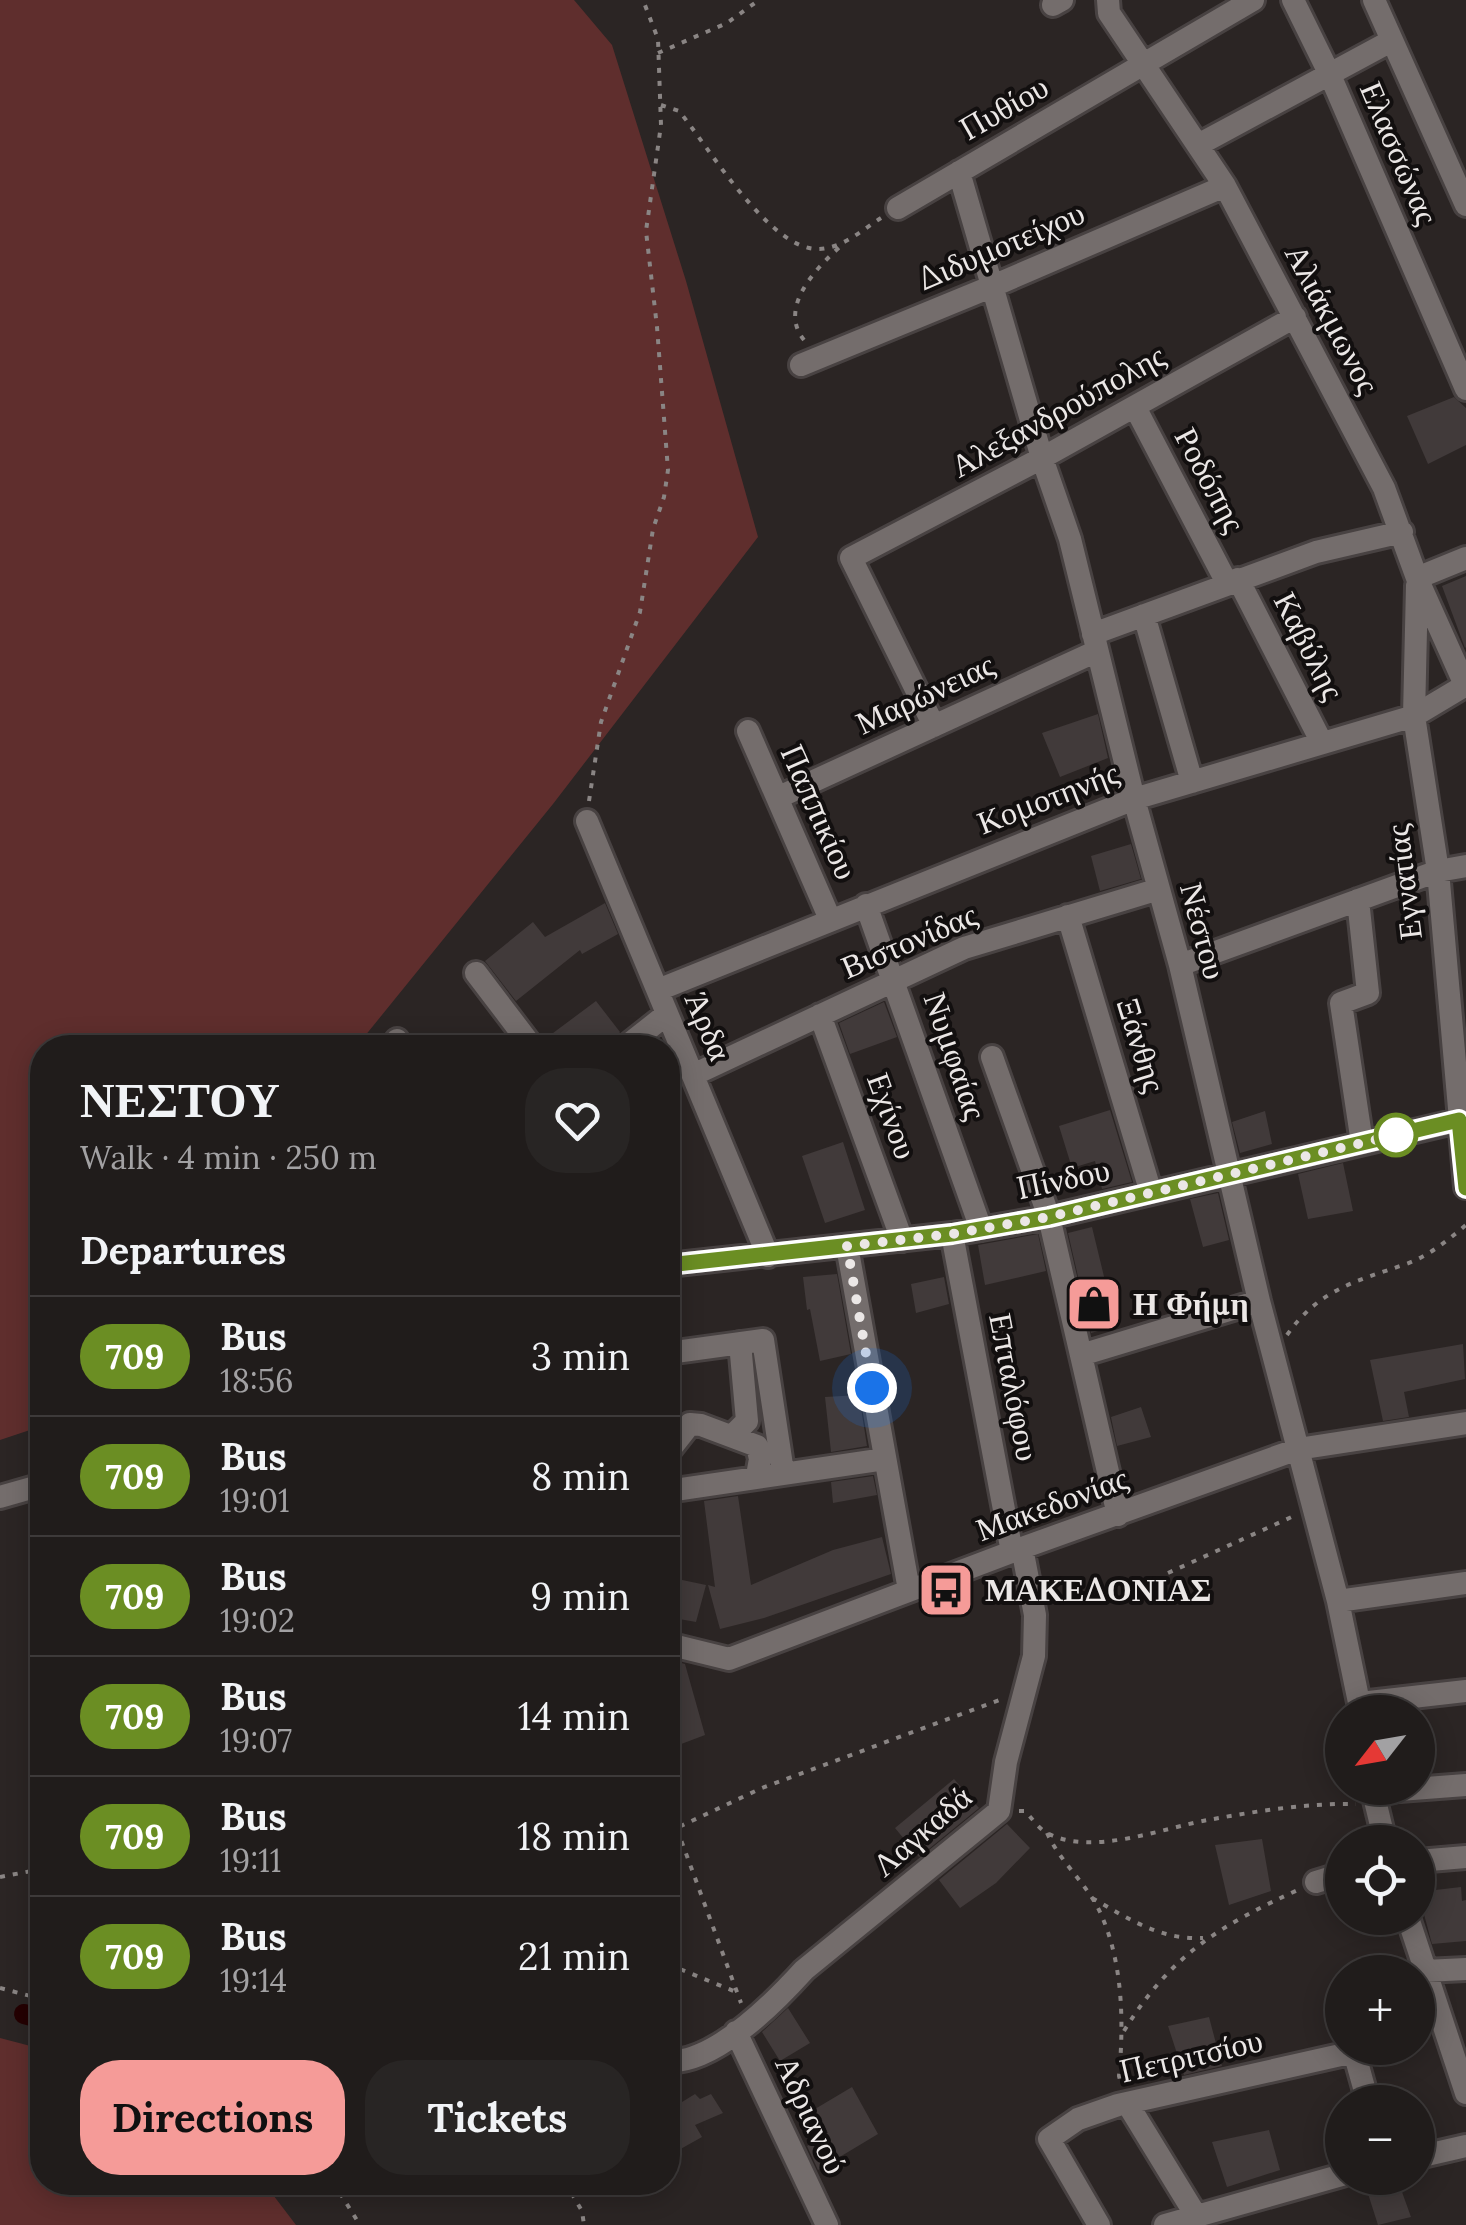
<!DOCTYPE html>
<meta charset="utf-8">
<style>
:root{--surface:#201c1b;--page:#282524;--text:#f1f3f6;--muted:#a2a1a3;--line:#3d3a3a;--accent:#f59b98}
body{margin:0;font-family:Lora,serif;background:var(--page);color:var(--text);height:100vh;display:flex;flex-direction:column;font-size:38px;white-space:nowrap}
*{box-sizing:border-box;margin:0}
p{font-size:32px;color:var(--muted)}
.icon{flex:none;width:55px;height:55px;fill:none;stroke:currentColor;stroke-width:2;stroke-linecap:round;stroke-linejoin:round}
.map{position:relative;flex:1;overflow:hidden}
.side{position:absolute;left:30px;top:1035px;width:650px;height:1160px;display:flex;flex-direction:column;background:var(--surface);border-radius:40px;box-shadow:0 5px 25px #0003,0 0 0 2px var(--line)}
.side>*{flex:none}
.badge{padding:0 20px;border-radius:32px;font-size:35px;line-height:65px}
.needle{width:65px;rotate:239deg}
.buttons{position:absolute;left:1325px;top:1695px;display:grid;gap:20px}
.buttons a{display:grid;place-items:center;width:110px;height:110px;border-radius:50%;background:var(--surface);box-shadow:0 5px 25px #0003,0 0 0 2px var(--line);font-size:50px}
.you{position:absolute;width:50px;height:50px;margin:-25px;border:8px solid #fff;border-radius:50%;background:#1a73e8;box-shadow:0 0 0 15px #1a73e833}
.map>.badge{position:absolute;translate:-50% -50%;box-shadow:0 0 0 5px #fff}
h2{padding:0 50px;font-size:38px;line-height:90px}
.round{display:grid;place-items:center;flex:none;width:105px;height:105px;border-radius:40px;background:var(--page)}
.overview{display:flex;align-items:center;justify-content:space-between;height:170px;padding:0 50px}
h1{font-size:48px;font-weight:800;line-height:75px}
.button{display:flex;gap:20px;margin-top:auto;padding:20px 50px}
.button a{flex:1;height:115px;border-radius:40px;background:var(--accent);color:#111;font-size:40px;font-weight:800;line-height:115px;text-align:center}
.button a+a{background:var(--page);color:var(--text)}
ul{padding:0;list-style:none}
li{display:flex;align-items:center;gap:30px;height:120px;padding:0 50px;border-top:2px solid var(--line)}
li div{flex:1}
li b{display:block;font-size:38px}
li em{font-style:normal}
li .badge{min-width:110px;font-weight:700;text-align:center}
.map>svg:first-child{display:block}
.green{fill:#5f2e2d}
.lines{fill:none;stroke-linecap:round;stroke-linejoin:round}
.canal{stroke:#240002;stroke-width:20}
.building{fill:#413a3a}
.minor-casing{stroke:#484242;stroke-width:28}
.path{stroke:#8a8584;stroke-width:4;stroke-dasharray:5 8;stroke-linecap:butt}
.minor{stroke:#746d6c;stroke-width:22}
.line-casing{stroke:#fff;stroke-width:22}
.line{stroke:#6b8e23;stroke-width:15}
.walk{stroke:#ebe7e6;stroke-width:10;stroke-dasharray:0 18}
.stop-dot{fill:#fff;stroke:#6b8e23;stroke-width:5}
.labels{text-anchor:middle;stroke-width:8;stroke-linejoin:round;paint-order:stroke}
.street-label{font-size:32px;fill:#ebe7e6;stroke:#120f0f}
.poi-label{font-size:32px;font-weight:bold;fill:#ebe7e6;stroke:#120f0f;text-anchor:start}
</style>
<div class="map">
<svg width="1466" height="2225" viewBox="0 0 1466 2225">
<rect width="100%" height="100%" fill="#2b2524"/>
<path class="green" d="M0,0H574L612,45L686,281L758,537L553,804L356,1047L42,1048V1426L0,1440Z
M0,2038L42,2049V2182L264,2183L296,2225H0Z"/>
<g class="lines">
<path class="canal" d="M24,2014L39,2018"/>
</g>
<path class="building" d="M1454,397L1466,408V445L1428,464L1407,416Z
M1466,576V647L1465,648L1442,586Z
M1098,714L1108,758L1060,777L1042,733Z
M1131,844L1141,879L1100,891L1091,856Z
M605,903L618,934L582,954L580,950L516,1001L485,961L533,922L545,937Z
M596,1001L620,1032L609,1048H548L545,1039Z
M884,1002L897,1037L850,1054L839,1023Z
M1110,1110L1132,1182L1102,1189L1095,1161L1072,1168L1059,1126Z
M1265,1111L1272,1144L1240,1153L1232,1122Z
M843,1142L865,1210L825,1223L802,1156Z
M1343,1163L1353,1211L1308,1219L1298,1174Z
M1218,1193L1229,1240L1203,1247L1190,1199Z
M1092,1227L1116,1326L1091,1333L1068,1233Z
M1038,1234L1046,1271L985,1285L978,1245Z
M837,1274L851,1354L820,1361L810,1309L807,1310L803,1277Z
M944,1277L949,1304L916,1313L911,1284Z
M1463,1344L1465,1379L1404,1392L1409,1417L1383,1421L1370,1360Z
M859,1395L867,1446L831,1452L825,1397Z
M1141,1407L1151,1437L1117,1446L1111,1417Z
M873,1476L877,1495L833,1503L831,1482Z
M738,1496L751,1585L833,1550L882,1537L891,1574L764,1618L720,1629L708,1585L715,1587L704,1501Z
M668,1577L706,1585L696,1622L668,1617Z
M671,1660L685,1664L705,1735L668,1749V1661Z
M954,1779L979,1808L919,1857L895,1828Z
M1007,1824L1030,1848L996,1883L960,1908L939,1880Z
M1262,1839L1271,1891L1229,1905L1215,1845Z
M1461,1887L1462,1901L1466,1900V1941L1432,1944L1418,1892Z
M788,2008L810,2043L780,2061L762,2032Z
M1209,2017L1222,2066L1184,2075L1168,2026Z
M668,2079L682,2102L695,2094L700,2099L711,2094L723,2113L695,2125L702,2137L677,2151L668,2136Z
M852,2087L878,2134L818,2170L807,2146L828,2133L815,2109Z
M1269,2130L1280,2170L1227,2187L1212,2142Z
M1363,2178H1397L1411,2217L1378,2225Z"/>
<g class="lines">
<g class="minor-casing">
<path id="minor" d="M1108,0L1109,13L1225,186L1384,488L1417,578L1466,687
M1293,0L1330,75L1466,389
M1374,0L1466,205
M1053,5L1062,0
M1198,145L1391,41
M959,172L1042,458L1070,539L1134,799L1180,965L1259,1301L1338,1601L1361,1712
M898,208L1253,0
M801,365L993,286L1225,186
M1135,407L1227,583
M1417,578L1466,558
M1238,579L1322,743
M1417,586L1414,716L1438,871L1466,1187
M1144,615L1192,782
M1093,634L1316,552L1402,532
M934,726L851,558L1042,458L1295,317
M748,731L830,919
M779,797L1097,651
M587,821L768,1256
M1358,900L1368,993L1341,1003L1362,1143
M866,905L981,1229
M1068,916L1151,1193
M1180,965L1438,871L1466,866
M476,973L533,1048
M658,990L1134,799L1414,716L1466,685
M820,1015L902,1240
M397,1040L402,1048
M624,1048L667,1014
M992,1057L1049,1217L1118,1515
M693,1075L964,948L1159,889
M952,1234L1012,1552
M847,1246L909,1590
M668,1265L952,1234L1049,1217L1466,1119
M668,1353L763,1340L783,1472
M1081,1355L1259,1301
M732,1436L747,1421L740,1343
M668,1452L690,1424L701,1425L757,1446L760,1459L757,1476
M668,1491L885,1459
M0,1497L42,1485
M1338,1601L1466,1583
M668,1644L729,1659L1022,1548L1298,1449L1466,1423
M1360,1703L1466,1691
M1372,1788L1385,1842
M1373,1792L1466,1785
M1418,1861L1466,1857
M1316,1882L1342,1874
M1408,1918L1466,2093
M1425,1971L1466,1969
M1342,2000L1339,2009L1342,2018
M736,2032L827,2225
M1353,2048L1368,2102
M677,2061C721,2056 775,2002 804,1970L999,1811L1006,1762L1034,1656L1035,1615L1022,1548
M1127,2103L1195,2214
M1418,2157L1466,2146
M1099,2225L1049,2139L1078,2119L1118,2105L1354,2052
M1165,2225L1342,2175"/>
</g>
<path class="path" d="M658,53L727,23L759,0
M661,105L679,111C708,146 770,251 819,249C843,248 862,230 881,218
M804,340C777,307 818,266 843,244
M589,801L601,722L640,612L653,529L664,497L668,470L657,327L646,231L661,125L658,39L643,0
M1287,1335C1319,1289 1357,1281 1406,1264C1429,1256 1448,1240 1466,1225
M1168,1573L1296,1515
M1019,1811H1025C1031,1817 1039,1829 1047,1833C1092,1857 1162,1828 1208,1820C1257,1811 1307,1803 1356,1804
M677,1829L741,2003
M668,1832L762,1788L1002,1699
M1047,1833C1061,1863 1087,1884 1100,1912C1123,1962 1124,2022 1119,2076L1121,2084
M0,1877L42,1869
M1092,1898C1129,1919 1160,1940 1203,1938
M668,1968L675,1967L736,1992
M0,1988L42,1999
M1124,2031C1171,1954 1221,1925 1300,1889
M333,2182L360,2225
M565,2182L582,2211L584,2225"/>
<use href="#minor" class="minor"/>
</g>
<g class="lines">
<g class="line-casing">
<path id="line" d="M668,1265L952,1234L1049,1217L1459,1120L1466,1188"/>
</g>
<use href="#line" class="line"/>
<path class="walk" d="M872,1388L847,1246L952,1234L1049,1217L1396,1135"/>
</g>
<defs>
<g id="shop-square" transform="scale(2.875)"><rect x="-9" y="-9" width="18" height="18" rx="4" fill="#f59b98" stroke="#120f0f"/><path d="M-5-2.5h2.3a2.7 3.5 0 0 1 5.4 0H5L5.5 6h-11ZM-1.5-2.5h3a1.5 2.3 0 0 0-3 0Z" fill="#111"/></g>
<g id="bus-square" transform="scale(2.875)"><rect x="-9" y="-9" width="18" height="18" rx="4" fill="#f59b98" stroke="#120f0f"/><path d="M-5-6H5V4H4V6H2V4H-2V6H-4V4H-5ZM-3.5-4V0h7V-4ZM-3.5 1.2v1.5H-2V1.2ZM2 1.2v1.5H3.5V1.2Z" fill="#111"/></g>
</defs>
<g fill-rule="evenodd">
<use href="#shop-square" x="1094" y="1304"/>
<use href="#bus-square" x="946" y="1590"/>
</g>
<circle class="stop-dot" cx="1396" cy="1135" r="20"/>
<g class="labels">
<g class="street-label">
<text transform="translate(1004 108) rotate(-30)" y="11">Πυθίου</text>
<text transform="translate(1399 153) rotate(67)" y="11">Ελασσώνας</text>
<text transform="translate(1001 246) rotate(-23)" y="11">Διδυμοτείχου</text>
<text transform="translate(1332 319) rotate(62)" y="11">Αλιάκμωνος</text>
<text transform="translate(1058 411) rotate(-29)" y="11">Αλεξανδρούπολης</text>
<text transform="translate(1210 480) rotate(62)" y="11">Ροδόπης</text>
<text transform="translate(1309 646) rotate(63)" y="11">Καβύλης</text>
<text transform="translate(925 694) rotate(-25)" y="11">Μαρώνειας</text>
<text transform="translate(1048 798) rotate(-21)" y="11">Κομοτηνής</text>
<text transform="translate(819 812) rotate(66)" y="11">Παππικίου</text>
<text transform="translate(1404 882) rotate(-97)" y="11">Εγνατίας</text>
<text transform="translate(1203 931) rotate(75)" y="11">Νέστου</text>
<text transform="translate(909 941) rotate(-23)" y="11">Βιστονίδας</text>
<text transform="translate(708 1026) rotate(67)" y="11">Άρδα</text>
<text transform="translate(1141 1045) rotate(73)" y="11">Ξάνθης</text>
<text transform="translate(955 1056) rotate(71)" y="11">Νυμφαίας</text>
<text transform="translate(892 1116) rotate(70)" y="11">Εχίνου</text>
<text transform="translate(1063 1179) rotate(-12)" y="11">Πίνδου</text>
<text transform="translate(1014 1387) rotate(79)" y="11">Επταλόφου</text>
<text transform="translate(1052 1504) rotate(-20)" y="11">Μακεδονίας</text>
<text transform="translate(922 1831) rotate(-41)" y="11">Λαγκαδά</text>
<text transform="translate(1191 2056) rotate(-13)" y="11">Πετριτσίου</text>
<text transform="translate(811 2115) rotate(65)" y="11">Αδριανού</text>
</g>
<g class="poi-label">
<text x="1133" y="1315">Η Φήμη</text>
<text x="985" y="1601">ΜΑΚΕΔΟΝΙΑΣ</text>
</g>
</g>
</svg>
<div class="buttons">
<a><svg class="needle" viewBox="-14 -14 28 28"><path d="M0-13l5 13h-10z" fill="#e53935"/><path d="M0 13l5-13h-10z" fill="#a2a1a3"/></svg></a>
<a><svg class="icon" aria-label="locate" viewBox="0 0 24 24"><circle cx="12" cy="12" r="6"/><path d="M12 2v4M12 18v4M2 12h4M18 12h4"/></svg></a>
<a>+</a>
<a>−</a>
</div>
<div class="you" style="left:872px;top:1388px"></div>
<section class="side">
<div class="overview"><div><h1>ΝΕΣΤΟΥ</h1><p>Walk · 4 min · 250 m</p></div><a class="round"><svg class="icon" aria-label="heart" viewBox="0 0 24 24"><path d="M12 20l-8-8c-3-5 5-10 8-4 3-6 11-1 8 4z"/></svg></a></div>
<h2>Departures</h2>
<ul>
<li><span class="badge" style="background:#6b8e23;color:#fff">709</span><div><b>Bus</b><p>18:56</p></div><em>3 min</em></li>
<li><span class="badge" style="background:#6b8e23;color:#fff">709</span><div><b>Bus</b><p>19:01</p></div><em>8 min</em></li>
<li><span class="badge" style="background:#6b8e23;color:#fff">709</span><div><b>Bus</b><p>19:02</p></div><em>9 min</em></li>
<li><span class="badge" style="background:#6b8e23;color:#fff">709</span><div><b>Bus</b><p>19:07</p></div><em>14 min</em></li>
<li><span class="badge" style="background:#6b8e23;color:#fff">709</span><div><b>Bus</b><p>19:11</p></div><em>18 min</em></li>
<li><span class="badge" style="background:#6b8e23;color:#fff">709</span><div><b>Bus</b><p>19:14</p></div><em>21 min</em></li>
</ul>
<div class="button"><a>Directions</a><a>Tickets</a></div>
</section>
</div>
